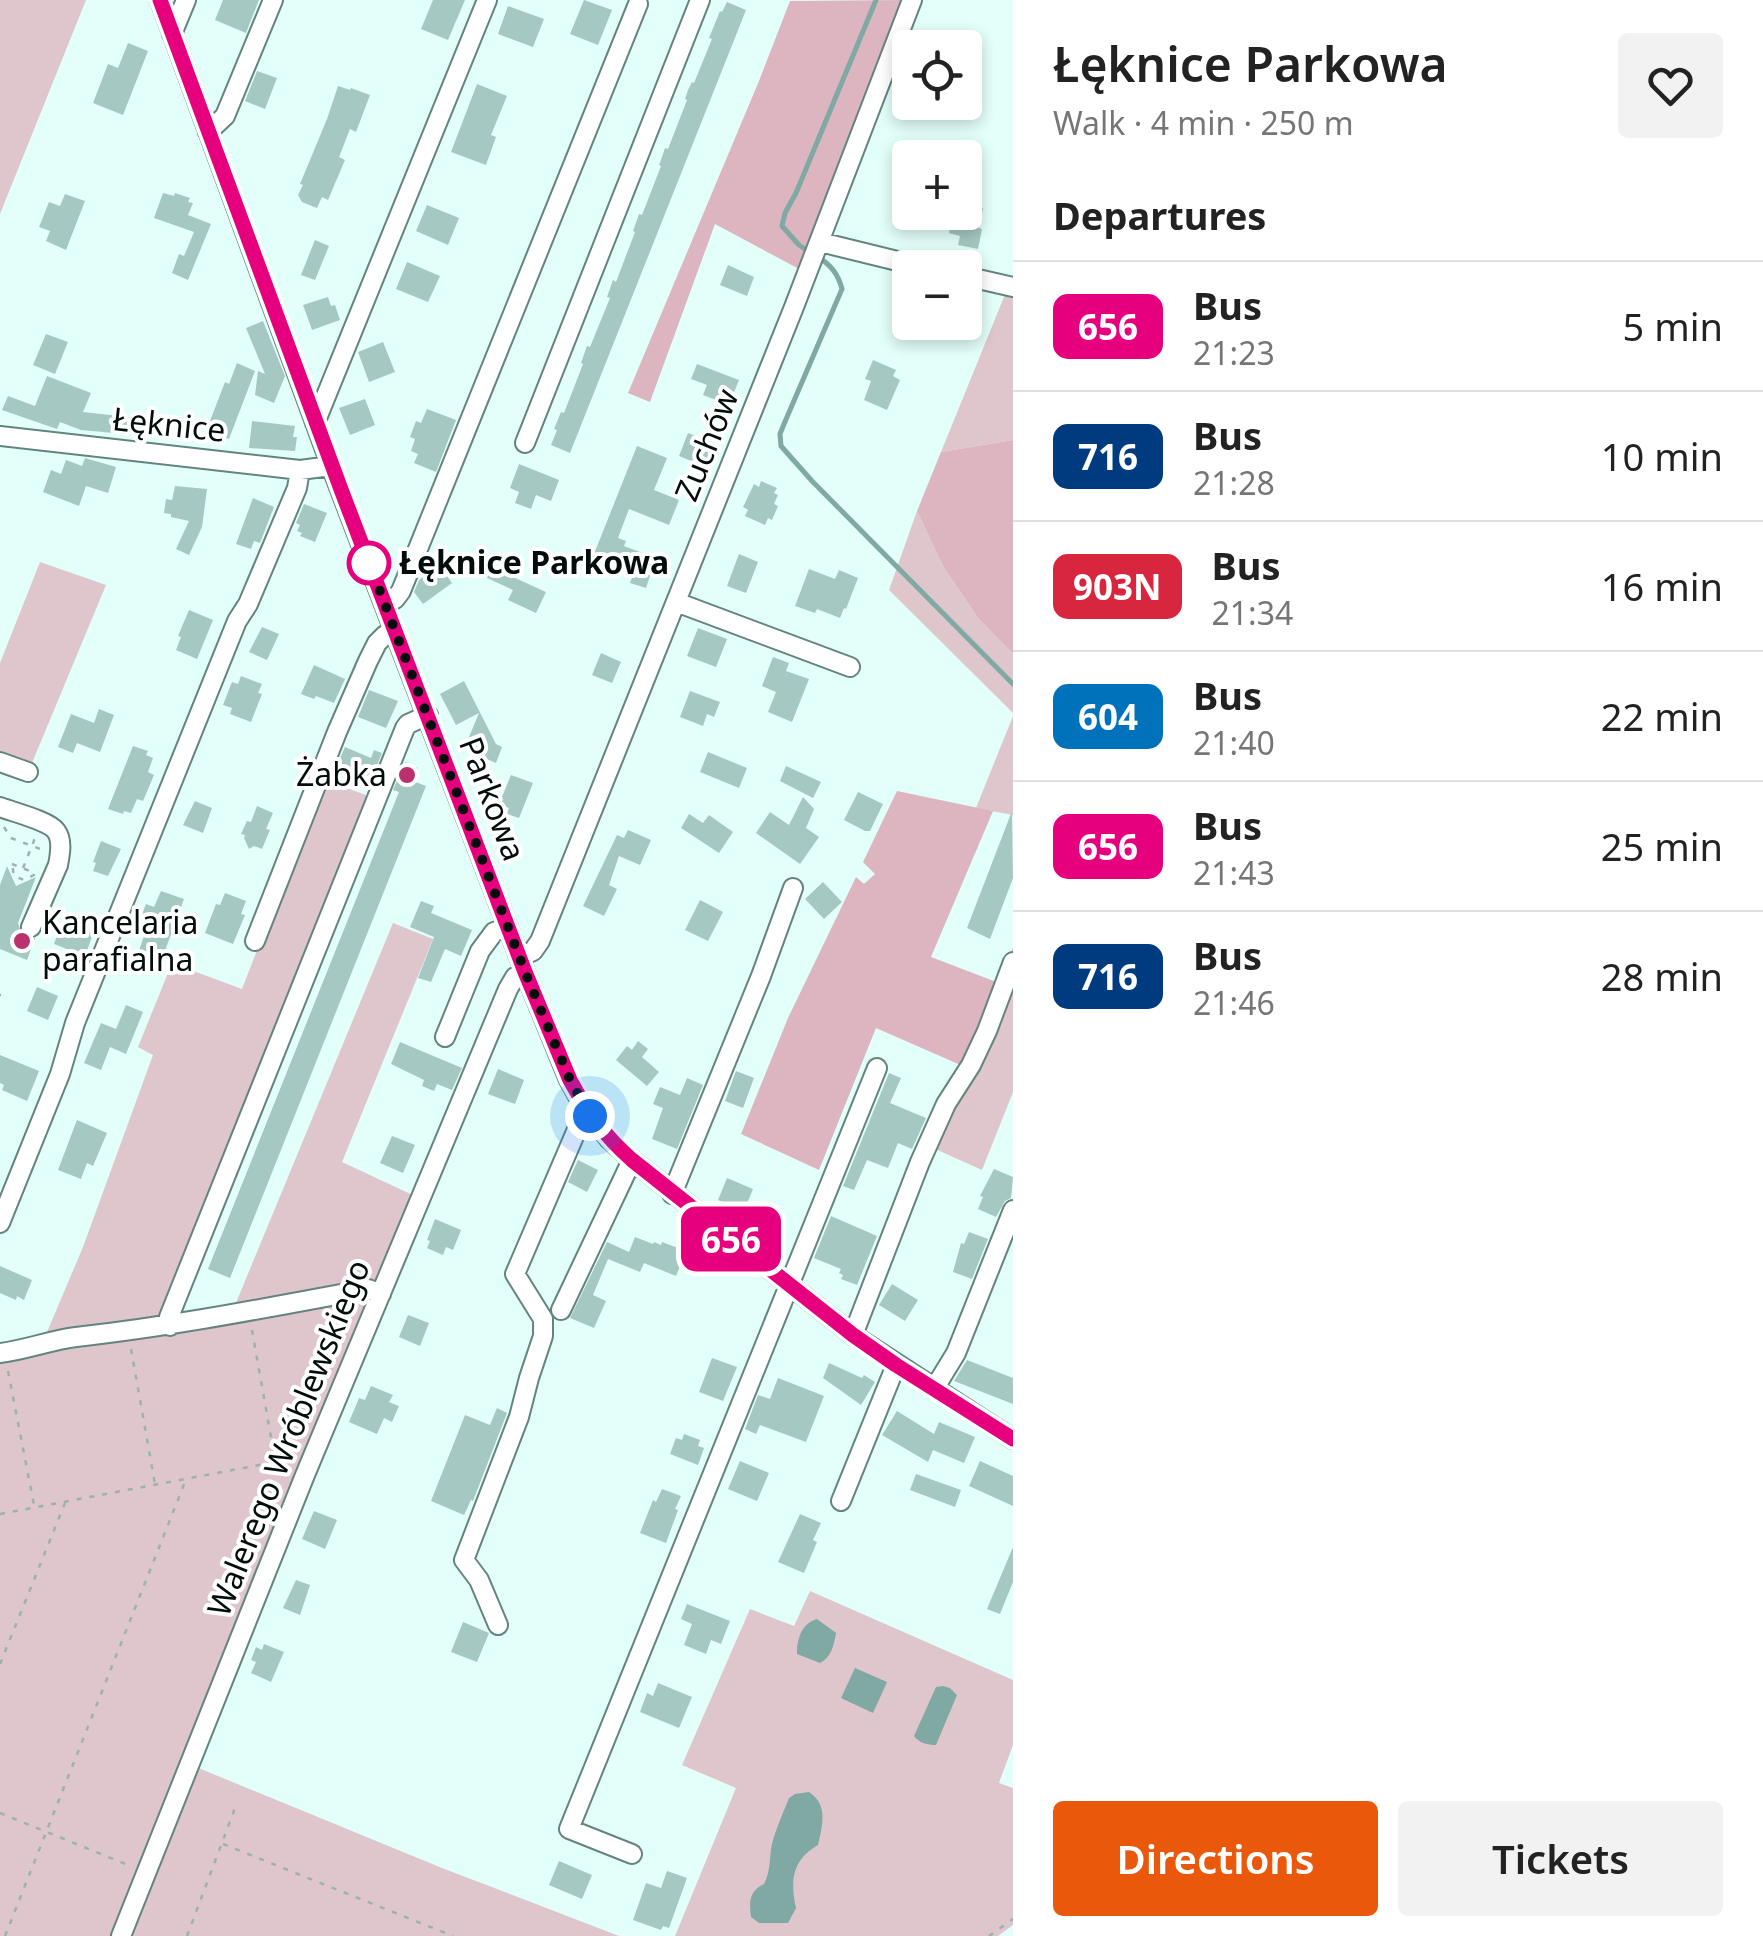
<!DOCTYPE html>
<meta charset="utf-8">
<style>
:root{--surface:#fff;--page:#f2f2f2;--text:#222;--muted:#767676;--line:#e0e0e0;--accent:#ea580c}
body{margin:0;font-family:"Noto Sans",sans-serif;background:var(--page);color:var(--text);height:100vh;display:flex;flex-direction:column;font-size:38px;white-space:nowrap}
*{box-sizing:border-box;margin:0}
p{font-size:32px;color:var(--muted)}
.icon{flex:none;width:55px;height:55px;fill:none;stroke:currentColor;stroke-width:2;stroke-linecap:round;stroke-linejoin:round}
.map{position:relative;flex:1;overflow:hidden}
.panel{display:flex;flex-direction:column;background:var(--surface);width:750px}
.panel>*{flex:none}
.badge{padding:0 20px;border-radius:15px;font-size:35px;line-height:65px}
.fabs{position:absolute;left:892px;top:30px;display:grid;gap:20px}
.fabs a{display:grid;place-items:center;width:90px;height:90px;border-radius:10px;background:var(--surface);box-shadow:0 5px 15px #0003;font-size:50px}
.you{position:absolute;width:50px;height:50px;margin:-25px;border:8px solid #fff;border-radius:50%;background:#1a73e8;box-shadow:0 0 0 15px #1a73e833}
.map>.badge{position:absolute;translate:-50% -50%;box-shadow:0 0 0 5px #fff}
h2{padding:0 40px;font-size:38px;line-height:90px}
.round{display:grid;place-items:center;flex:none;width:105px;height:105px;border-radius:10px;background:var(--page)}
.overview{display:flex;align-items:center;justify-content:space-between;height:170px;padding:0 40px}
h1{font-size:48px;font-weight:600;line-height:75px}
.primary-button{display:flex;gap:20px;margin-top:auto;padding:20px 40px}
.primary-button a{flex:1;height:115px;border-radius:10px;background:var(--accent);color:#fff;font-size:40px;font-weight:600;line-height:115px;text-align:center}
.primary-button a+a{background:var(--page);color:var(--text)}
ul{padding:0;list-style:none}
li{display:flex;align-items:center;gap:30px;height:130px;padding:0 40px;border-top:2px solid var(--line)}
li div{flex:1}
li b{display:block;font-size:38px}
li em{font-style:normal}
li .badge{min-width:110px;font-weight:700;text-align:center}
main{display:flex;flex:1;min-height:0}
.map>svg:first-child{display:block}
.green{fill:#dec6cc}
.forest{fill:#dcb5c0}
.water{fill:#7fa9a2}
.lines{fill:none;stroke-linecap:round;stroke-linejoin:round}
.stream{stroke:#7fa9a2;stroke-width:5}
.building{fill:#a6c8c2}
.minor-casing{stroke:#64847f;stroke-width:22}
.path{stroke:#9cb2ae;stroke-width:2.5;stroke-dasharray:5 8;stroke-linecap:butt}
.minor{stroke:#fff;stroke-width:18}
.line-casing{stroke:#fff;stroke-width:22}
.line{stroke:#e6007e;stroke-width:15}
.walk{stroke:#030e0c;stroke-width:10;stroke-dasharray:0 18}
.stop-dot{fill:#fff;stroke:#e6007e;stroke-width:5}
.poi-dot{fill:#bb316b;stroke:#fff;stroke-width:4}
.labels{text-anchor:middle;stroke-width:8;stroke-linejoin:round;paint-order:stroke}
.street-label{font-size:32px;fill:#030e0c;stroke:#fff}
.stop-label{font-size:32px;font-weight:bold;fill:#030e0c;stroke:#fff;text-anchor:start}
.poi-label{font-size:32px;fill:#030e0c;stroke:#fff;text-anchor:end}
</style>
<main>
<div class="map">
<svg width="1013" height="1936" viewBox="0 0 1013 1936">
<rect width="100%" height="100%" fill="#e3fffa"/>
<path class="green" d="M0,0H86L0,214Z
M1006,292L1013,293V440L941,452Z
M917,511L944,568L978,618L1013,654V713L889,590Z
M40,562L106,585L32,763L18,762L0,755V663Z
M1013,716V815L976,808Z
M323,779L371,797L163,1316L233,1310L393,923L433,939L342,1162L417,1197L384,1274L370,1282V1293L112,1936H0V1359L39,1351L83,1247L153,1055L138,1047L172,963L242,989Z
M1013,947V1092L982,1170L933,1148Z
M810,1591L1013,1680V1745L999,1783L1013,1788V1925L998,1936H675L736,1788L682,1765L750,1609L794,1626Z
M196,1767L442,1868L619,1936H130Z"/>
<path class="forest" d="M903,0L841,167L799,269L715,224L650,402L628,393L759,81L790,1Z
M1013,440V654L978,618L944,568L917,511L941,452Z
M897,791L993,811L931,957L999,983L965,1067L876,1028L819,1170L741,1134L788,1018L856,877L864,884L875,874L863,862Z"/>
<path class="water" d="M817,1619L836,1633C834,1644 832,1657 820,1663L797,1654C797,1639 801,1624 817,1619Z
M855,1668L887,1682L873,1713L841,1698Z
M943,1686L950,1688L957,1695L936,1745C928,1745 919,1743 914,1736L936,1687Z
M809,1792C829,1805 822,1826 818,1845C792,1860 790,1881 796,1908L788,1923H759L751,1917C749,1902 749,1891 764,1884C771,1871 769,1858 772,1844C776,1829 783,1813 789,1798L795,1794Z"/>
<g class="lines">
<path class="stream" d="M808,251L799,245L782,226L785,213L796,193L876,0
M818,257C831,265 838,274 842,289L784,424L780,434L781,446L812,481L1013,684"/>
</g>
<path class="building" d="M223,0H259L246,33L215,20Z
M433,0H465L448,40L421,29Z
M584,0L612,10L598,45L570,34Z
M727,2L746,10L570,453L551,445L557,430L554,429L561,412L564,413L583,364L581,363L587,346L590,347L610,298L607,297L613,280L616,282L635,232L633,231L639,214L642,215L661,166L659,165L662,157L665,148L668,149L687,100L685,99L688,90L692,82L694,83L712,39L709,38L720,11L722,12Z
M508,6L544,19L533,47L498,34Z
M128,43L148,51L123,115L93,103L108,64L118,68Z
M257,71L277,78L265,109L245,101Z
M477,84L507,96L491,135L496,137L486,165L451,152Z
M338,86L350,90L351,88L370,95L356,132L350,129L339,157L345,160L328,200L322,197L317,208L302,202L298,195L303,185L300,184L327,119Z
M163,193L174,196L175,193L190,198L188,202L193,203L188,215L211,224L188,280L172,273L179,254L184,256L194,232L154,218Z
M65,194L85,201L66,250L46,241L50,231L39,227L49,202L60,206Z
M965,204L983,208L979,228L982,229L978,249L958,245L960,236L949,233L953,212H965Z
M427,205L459,218L448,245L416,231Z
M315,240L329,246L315,280L301,275Z
M407,262L440,276L428,302L396,289Z
M728,265L754,277L747,296L720,285Z
M328,297L331,306L335,305L340,320L312,330L303,305Z
M263,321L285,376L274,403L255,395L258,371L265,374L246,328Z
M46,334L68,342L55,374L33,365Z
M383,342L395,372L369,382L358,352Z
M873,360L896,370L893,376L900,380L887,410L864,400L871,381L865,379Z
M237,363L255,371L229,439L218,435L215,443L203,439L225,382L229,384Z
M697,364L739,380L729,405L703,395L707,385L691,379Z
M47,376L91,393L83,412L137,418L136,435L81,430L60,422L57,429L2,410L8,396L35,406Z
M365,399L375,425L350,435L339,408Z
M427,409L456,420L436,472L414,463L418,454L411,451L415,439L410,437L416,421L421,423Z
M252,421L295,426L293,437H297L295,451L249,448Z
M688,433L715,443L706,467L679,456Z
M637,446L667,458L654,490L679,500L669,525L629,509L618,538L626,541L624,546L656,558L646,588L630,583L635,570L594,554Z
M85,458L116,467L108,493L86,486L79,506L43,492L51,470L61,474L66,460L82,466Z
M519,464L559,480L551,501L536,495L531,509L515,503L519,492L510,488Z
M761,481L777,488L774,493L778,495L774,504L778,506L772,520L768,518L765,525L745,516L748,510L743,507L754,484L759,487Z
M175,486L207,489L202,527L189,555L176,549L189,521L171,517V514L164,513L166,499L172,500Z
M253,498L274,507L260,543L254,541L251,549L236,544Z
M304,504L327,513L315,542L300,536L302,533L297,531L300,525L296,523Z
M739,554L758,562L746,593L727,586Z
M439,565L452,583L423,604L414,592L419,580Z
M491,567L546,592L536,613L508,600L513,590L487,578Z
M809,569L835,579L839,570L858,578L846,609L844,608L840,618L817,609L815,613L795,606Z
M189,610L213,620L197,659L176,650L181,637L178,636Z
M262,627L279,634L267,660L249,652Z
M698,628L727,639L716,667L687,656Z
M601,653L621,662L612,683L592,675Z
M773,657L789,663L786,671L809,679L792,722L768,712L776,692L762,686Z
M314,665L345,679L334,703L316,696L314,699L301,694Z
M241,676L262,684L258,693L262,694L251,722L230,714L232,708L223,705L232,682L238,684Z
M464,681L496,744L502,747L496,763L464,749L479,713L456,725L440,694Z
M369,690L398,701L386,728L358,717Z
M690,691L720,702L714,717L707,714L703,726L680,717Z
M99,709L114,715L100,752L77,743L73,753L58,747L71,714L94,723Z
M133,746L148,751L146,755L153,758L148,772L154,775L143,801L137,799L131,813L124,811L123,814L108,809Z
M345,747L371,758L374,750L382,753L372,778L338,763Z
M708,752L747,768L739,788L700,772Z
M405,762L418,768L413,781L426,786L230,1278L208,1269L399,792L393,790Z
M786,766L821,782L813,798L780,781Z
M511,775L533,783L519,818L507,814L509,808L499,804Z
M858,792L883,804L870,831H865L844,820Z
M803,797L814,809L806,828L819,837L800,864L756,833L770,812L789,825Z
M195,801L212,808L203,833L183,825Z
M257,806L273,813L266,829L270,830L262,849L254,846L249,849L244,838L245,835L241,834L247,821L251,822Z
M1012,811L1013,878L990,939L967,928Z
M689,814L703,823L709,815L733,832L719,853L681,828Z
M628,830L651,840L640,865L619,856L609,885L617,889L604,916L583,906L617,835L624,838Z
M101,841L121,849L108,876L93,871L96,863L93,862Z
M7,866L16,886L36,877L18,923L22,935L27,939L35,938L27,960L0,949V885Z
M823,882L842,902L824,919L805,899Z
M161,891L184,899L162,959L153,956L151,961L137,956L148,925L139,922L146,904L154,907Z
M225,893L246,901L241,914L245,915L233,944L205,933L216,904L220,905Z
M700,900L723,912L708,941L685,930Z
M421,901L434,906L431,913L472,930L461,956L445,949L431,982L418,978L434,937L410,927Z
M64,917L79,923L77,928L93,934L85,956L54,944Z
M37,987L58,996L48,1020L27,1011Z
M126,1005L143,1012L126,1054L110,1047L101,1070L84,1063L101,1023L116,1029Z
M638,1041L648,1049L642,1057L659,1072L647,1086L616,1060L627,1046L632,1050Z
M400,1042L462,1068L452,1090L437,1084L434,1091L422,1086L424,1080L391,1064Z
M0,1055L39,1071L27,1101L2,1090L4,1085L0,1083Z
M498,1069L524,1080L515,1104L488,1094Z
M736,1071L754,1078L743,1108L725,1101Z
M889,1073L901,1078L890,1103L926,1118L912,1149L898,1143L888,1168L867,1160L854,1190L843,1186Z
M687,1078L703,1085L677,1149L652,1139L663,1108L653,1104L660,1087L680,1095Z
M77,1120L107,1133L93,1166L87,1163L81,1179L58,1170Z
M392,1136L415,1145L403,1173L380,1163Z
M578,1160L598,1170L587,1192L568,1182Z
M994,1169L1013,1177L1011,1198L1005,1201L996,1217L978,1209L983,1197L980,1196Z
M727,1178L753,1189L744,1211L718,1200Z
M831,1216L877,1236L857,1285L841,1279L843,1275L839,1273L841,1269L814,1258Z
M435,1219L461,1230L453,1250L446,1247L443,1255L427,1248L430,1241L427,1240Z
M969,1232L988,1239L972,1279L953,1272L961,1243L964,1244Z
M635,1237L653,1244L654,1242L661,1245L662,1242L686,1251L676,1276L644,1263L640,1272L608,1259L593,1295L606,1301L594,1328L570,1318L607,1242L629,1252Z
M0,1266L32,1280L24,1300L17,1296L16,1300L0,1293Z
M892,1284L918,1300L905,1321L879,1305Z
M408,1315L429,1323L420,1346L399,1337Z
M712,1358L737,1367L723,1401L699,1392Z
M967,1360L1013,1378V1404L954,1381Z
M829,1363L862,1378L864,1375L875,1382L861,1405L823,1378Z
M778,1378L824,1396L806,1442L760,1425L756,1434L745,1429L758,1395L770,1399Z
M371,1386L393,1395L389,1402L399,1406L392,1422L384,1418L377,1434L349,1422L359,1398L365,1400Z
M497,1408L507,1413L473,1501L471,1500L464,1515L431,1501L465,1415L490,1425Z
M897,1411L934,1434L939,1422L975,1437L964,1463L933,1450L928,1462L882,1435Z
M684,1434L700,1440L698,1446L704,1448L698,1465L670,1454L676,1438L682,1440Z
M740,1461L769,1473L757,1501L728,1489Z
M980,1461L1013,1476V1506L969,1486Z
M916,1474L961,1490L955,1507L910,1490Z
M662,1489L681,1496L675,1509L678,1510L666,1543L640,1533L653,1500L656,1502Z
M314,1511L337,1520L325,1549L302,1539Z
M800,1514L821,1523L813,1540L817,1542L804,1573L778,1562Z
M1013,1547V1582L1000,1614L987,1609Z
M296,1580L310,1585L300,1615L283,1608Z
M687,1604L730,1621L721,1644L711,1640L706,1654L684,1645L692,1624L681,1619Z
M463,1622L489,1633L477,1662L451,1652Z
M264,1644L284,1652L271,1682L251,1673L256,1662L251,1660L256,1647L262,1650Z
M658,1683L692,1697L679,1728L640,1712L647,1693L653,1696Z
M559,1861L592,1875L582,1899L549,1885Z
M667,1871L687,1878L669,1928L663,1926L661,1930L633,1920L646,1883L661,1888Z"/>
<g class="lines">
<g class="minor-casing">
<path id="minor" d="M160,0L331,466L525,972L569,1080L584,1107L609,1139L632,1160L853,1335L1013,1439
M172,34L186,0
M208,132L225,116L273,0
M820,242L926,268
M965,276L1013,287
M315,423L487,0
M0,436L300,470L331,466
M525,443L700,0
M676,602L850,667
M384,604L395,599L401,591L638,4
M0,762L28,772
M0,807C13,812 49,821 56,831C63,840 60,855 58,865L31,927
M255,941L337,732L368,661L377,643L385,635L395,632
M520,957L533,951L540,941L794,307L912,0
M445,1037L480,951L494,932L508,927
M672,1194L761,976L793,888
M0,1223L60,1074L75,1023L237,621L248,604L297,488L300,470
M561,1310L632,1160
M170,1326L169,1317L405,728L408,724L428,715
M853,1335L920,1162L946,1104L971,1065L987,1031L1013,962
M0,1353C26,1350 51,1340 76,1337C175,1326 271,1307 368,1289L381,1294
M934,1389L956,1353L1013,1210
M841,1501L896,1365
M498,1625L479,1580L464,1560L519,1417L529,1378L543,1336V1319L515,1274L578,1127L591,1117
M632,1854L569,1829L877,1068
M121,1936L305,1475L508,989L515,977L525,972"/>
</g>
<path class="path" d="M4,827L11,838L43,850
M12,864L35,873L34,875L24,880L14,876Z
M23,868L35,838
M0,995H1
M252,1330L275,1460
M131,1349L155,1484
M8,1371L34,1505
M0,1514L275,1462L288,1467
M0,1664L65,1503
M0,1813L128,1865
M223,1844L453,1936
M5,1936L185,1482
M187,1936L235,1808
M989,1936L1013,1919"/>
<use href="#minor" class="minor"/>
</g>
<g class="lines">
<g class="line-casing">
<path id="line" d="M160,0L342,492L525,972L570,1080C588,1113 604,1135 632,1160L853,1335L896,1365L1013,1439"/>
</g>
<use href="#line" class="line"/>
<path class="walk" d="M369,563L368,560L525,972L570,1080L590,1116"/>
</g>
<circle class="stop-dot" cx="369" cy="563" r="20"/>
<g class="poi-dot">
<circle cx="407" cy="775" r="10"/>
<circle cx="22" cy="941" r="10"/>
</g>
<g class="labels">
<g class="street-label">
<text transform="translate(169 425) rotate(6)" y="11">Łęknice</text>
<text transform="translate(707 445) rotate(-68)" y="11">Zuchów</text>
<text transform="translate(492 799) rotate(69)" y="11">Parkowa</text>
<text transform="translate(289 1438) rotate(-68)" y="11">Walerego Wróblewskiego</text>
</g>
<g class="stop-label">
<text x="399" y="574">Łęknice Parkowa</text>
</g>
<g class="poi-label">
<text x="387" y="786">Żabka</text>
<text x="42" y="934" text-anchor="start">Kancelaria<tspan x="42" dy="37">parafialna</tspan></text>
</g>
</g>
</svg>
<div class="fabs">
<a><svg class="icon" aria-label="locate" viewBox="0 0 24 24"><circle cx="12" cy="12" r="6"/><path d="M12 2v4M12 18v4M2 12h4M18 12h4"/></svg></a>
<a>+</a>
<a>−</a>
</div>
<div class="you" style="left:590px;top:1116px"></div>
<b class="badge" style="left:731px;top:1239px;background:#e6007e;color:#fff">656</b>
</div>
<section class="panel">
<div class="overview"><div><h1>Łęknice Parkowa</h1><p>Walk · 4 min · 250 m</p></div><a class="round"><svg class="icon" aria-label="heart" viewBox="0 0 24 24"><path d="M12 20l-8-8c-3-5 5-10 8-4 3-6 11-1 8 4z"/></svg></a></div>
<h2>Departures</h2>
<ul>
<li><span class="badge" style="background:#e6007e;color:#fff">656</span><div><b>Bus</b><p>21:23</p></div><em>5 min</em></li>
<li><span class="badge" style="background:#003b80;color:#fff">716</span><div><b>Bus</b><p>21:28</p></div><em>10 min</em></li>
<li><span class="badge" style="background:#d7263d;color:#fff">903N</span><div><b>Bus</b><p>21:34</p></div><em>16 min</em></li>
<li><span class="badge" style="background:#0072bc;color:#fff">604</span><div><b>Bus</b><p>21:40</p></div><em>22 min</em></li>
<li><span class="badge" style="background:#e6007e;color:#fff">656</span><div><b>Bus</b><p>21:43</p></div><em>25 min</em></li>
<li><span class="badge" style="background:#003b80;color:#fff">716</span><div><b>Bus</b><p>21:46</p></div><em>28 min</em></li>
</ul>
<div class="primary-button"><a>Directions</a><a>Tickets</a></div>
</section>
</main>
